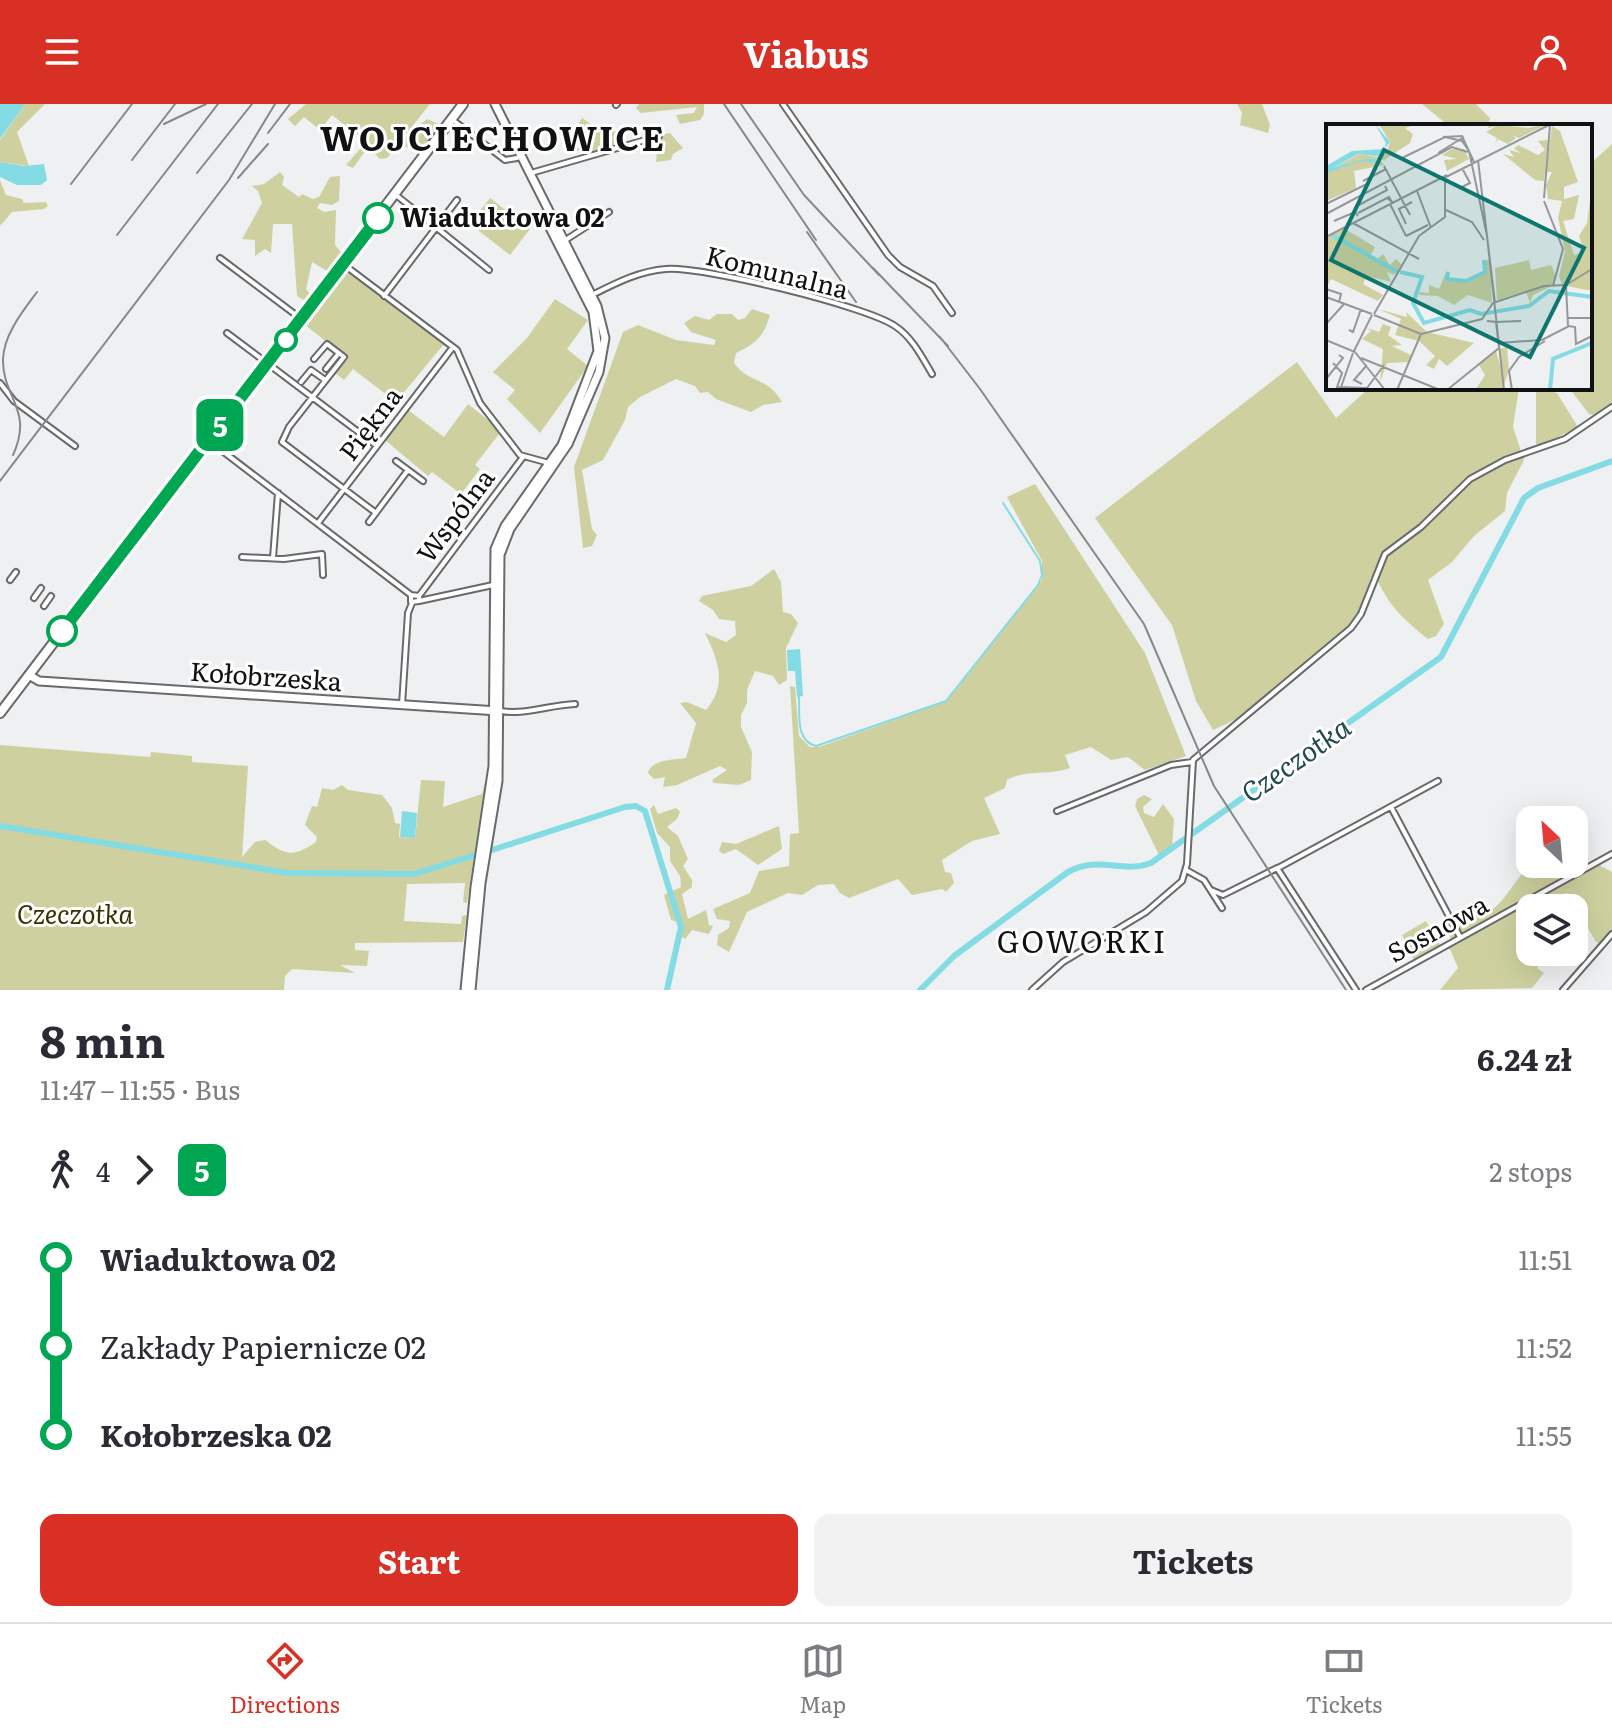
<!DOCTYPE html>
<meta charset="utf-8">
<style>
:root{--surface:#fff;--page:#f2f2f3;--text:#2b2b33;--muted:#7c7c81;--line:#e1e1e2;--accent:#d93025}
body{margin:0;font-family:Literata,serif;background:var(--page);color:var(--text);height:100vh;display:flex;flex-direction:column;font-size:30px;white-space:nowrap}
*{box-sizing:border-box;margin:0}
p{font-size:26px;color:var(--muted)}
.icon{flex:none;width:44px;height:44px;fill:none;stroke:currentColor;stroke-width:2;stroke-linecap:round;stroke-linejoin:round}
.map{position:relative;height:886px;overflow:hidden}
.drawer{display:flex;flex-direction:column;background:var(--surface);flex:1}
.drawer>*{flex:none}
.badge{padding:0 16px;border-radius:12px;font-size:28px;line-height:52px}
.needle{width:52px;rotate:334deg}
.buttons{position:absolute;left:1516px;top:702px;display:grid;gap:16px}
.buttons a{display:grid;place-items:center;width:72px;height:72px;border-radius:16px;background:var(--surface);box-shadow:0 8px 32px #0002;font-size:40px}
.map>.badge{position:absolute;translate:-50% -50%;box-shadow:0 0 0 4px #fff}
.legs{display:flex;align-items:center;gap:12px;height:88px;padding:0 40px;font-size:26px}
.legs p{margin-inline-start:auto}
.headline{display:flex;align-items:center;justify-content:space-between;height:136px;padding:0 40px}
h1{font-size:44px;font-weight:700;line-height:60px}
.button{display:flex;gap:16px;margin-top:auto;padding:16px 40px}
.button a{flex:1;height:92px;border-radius:16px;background:var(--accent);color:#fff;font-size:32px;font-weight:700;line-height:92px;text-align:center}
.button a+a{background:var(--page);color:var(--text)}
ul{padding:0 40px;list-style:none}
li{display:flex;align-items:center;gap:28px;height:88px;font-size:30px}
li i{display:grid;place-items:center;width:12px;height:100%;margin:0 10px;background:currentColor}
li i::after{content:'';width:20px;height:20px;margin:-10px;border:6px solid;border-radius:50%;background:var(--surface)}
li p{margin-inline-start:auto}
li:first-child i{background:linear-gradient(#0000 50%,currentColor 0)}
li:last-child i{background:linear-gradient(currentColor 50%,#0000 0)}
header{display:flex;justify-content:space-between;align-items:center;height:104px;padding:0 40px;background:var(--accent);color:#fff;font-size:36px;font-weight:700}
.tab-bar{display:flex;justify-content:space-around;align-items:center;height:112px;border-top:2px solid var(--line);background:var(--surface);font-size:22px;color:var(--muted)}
.tab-bar a{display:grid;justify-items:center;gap:4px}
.tab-bar .on{color:var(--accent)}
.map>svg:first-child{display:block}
.green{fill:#ced19f}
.water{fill:#83dbe3}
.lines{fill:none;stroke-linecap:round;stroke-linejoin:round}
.stream{stroke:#83dbe3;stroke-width:2}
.river{stroke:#83dbe3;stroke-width:6}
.street-casing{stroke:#696a6c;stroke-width:8}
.secondary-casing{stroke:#696a6c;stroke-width:11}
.primary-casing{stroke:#696a6c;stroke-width:12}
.street{stroke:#fff;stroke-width:4}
.secondary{stroke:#fff;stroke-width:7}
.primary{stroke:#fff;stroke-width:8}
.rail{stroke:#87888a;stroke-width:2}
.line-1-casing{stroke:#fff;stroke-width:18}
.line-1{stroke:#00a651;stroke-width:12}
.stop-1-dot{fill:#fff;stroke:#00a651;stroke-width:4}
.labels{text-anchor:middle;stroke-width:6;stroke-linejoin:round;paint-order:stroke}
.stop-label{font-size:26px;font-weight:bold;fill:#101112;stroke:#fff;text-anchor:start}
.street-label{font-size:26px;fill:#101112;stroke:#fff}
.park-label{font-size:26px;font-style:italic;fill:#343400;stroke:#fff}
.water-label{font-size:28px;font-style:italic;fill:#224b4e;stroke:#fff}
.quarter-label{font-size:30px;letter-spacing:2px;fill:#101112;stroke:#fff}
.district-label{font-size:34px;font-weight:bold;letter-spacing:2px;fill:#101112;stroke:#fff}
.inset-river{fill:none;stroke:#83dbe3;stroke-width:4}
.inset-road{fill:none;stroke:#959798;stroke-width:2}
.view{fill:#0f766e;fill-opacity:0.15;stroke:#0f766e;stroke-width:4}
.inset-edge{fill:none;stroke:#101112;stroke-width:4}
</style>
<header><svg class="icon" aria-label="menu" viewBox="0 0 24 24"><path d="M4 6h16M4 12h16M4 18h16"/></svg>Viabus<svg class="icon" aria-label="person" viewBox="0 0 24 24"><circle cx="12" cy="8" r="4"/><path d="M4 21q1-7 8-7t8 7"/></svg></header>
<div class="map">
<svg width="1612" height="886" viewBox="0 0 1612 886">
<rect width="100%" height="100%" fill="#eef0f2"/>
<path class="green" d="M25,0H45L17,28L29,62L0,58V36Z
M306,0H430L387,54L380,55L368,43L353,64L346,61L366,38L332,11L320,26L304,13L295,22L288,15Z
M639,0H704V10L700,16L680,20L676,11L694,9L697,3L641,9L636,4Z
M1237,0H1262L1270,21L1268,29L1240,21L1242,9Z
M1422,0H1476L1490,14L1488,22H1449Z
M582,14L595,23L623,29L626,37L594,50L585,45L576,47L585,28L579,19Z
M427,15L441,21L418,51L410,42L400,44L408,30Z
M670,29L683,44L673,50L671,56L656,58L659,31Z
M1612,40V298L1596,312L1589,310L1569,284H1590V60Z
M280,68L284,73L282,81L299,93L302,90L313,95L319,93L330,73L340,72L339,97L332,101L320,99L317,104L324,108L336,106L335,141L342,149L327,167L312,158L306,185L311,191L304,196L297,192L292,120H273L271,149L265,145L255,152V136L242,135L262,99L258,87L252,82L264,80Z
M0,76L6,91L22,95L24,99L46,98L48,102L44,105L12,108L0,122Z
M490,94L530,125L510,151L470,120Z
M344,169H352L444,240L396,298L353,265L344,276L334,268L348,255L304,220Z
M555,195L588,216L567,245L588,262L540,329L507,295L515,286L493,268L527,234Z
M752,205L770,211C764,233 755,240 736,249L734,259C749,280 767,272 782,298L763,301L751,308L716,295L708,288L700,289L695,282L676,275L640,293L628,303L625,316L603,356L582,366L592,425L597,431L592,442L583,444L574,363L623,228L638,221L676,236L714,241L716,236L691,228L684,219L695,212L709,216L717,210H732L738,216L745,214Z
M1297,258L1336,314L1369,284H1519L1513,323L1524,356L1507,389L1505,407L1474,432L1452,458L1428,476L1444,520L1436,532L1428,535C1404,516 1388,501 1376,473H1371L1362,503L1349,524L1241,613L1213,626L1196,597L1172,521L1095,414Z
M1536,284L1557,289L1578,323L1542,341L1536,340Z
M468,300L498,324L499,330L475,361L480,365L461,390L432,368L428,372L385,336L408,306L444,333Z
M1035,380L1145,549L1186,652L1145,666L1128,653L1111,656L1091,643L1065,651L1070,664C1049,672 1025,665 1007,676L1005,684L984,694L1000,730L972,737L942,756L945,768L951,769L954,779L946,788L942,785L912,791L898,775L849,794L840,789L834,780L818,781L802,791L788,789L747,808L729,848L717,841L718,831L729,824L730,817L717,815L713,805L750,789L759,767L789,762L790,730L799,729L790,582L795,583L799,632L810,643H819L947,597L1042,476V457L1007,393Z
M774,465L781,478L783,508L791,510L798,519L786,544L787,576L779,581L773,572L755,567L747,586V599L741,611V623L752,648L751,676L739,681L714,679L712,676L727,666L720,662L677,681L663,683L665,673L654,675L648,669C652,655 673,656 686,654L696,619L680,599L687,598L706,606C728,580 718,556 705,529L726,538L736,531L735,517L719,515L713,506L699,497L702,492L751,482Z
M0,641L150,653L151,648L192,652V658L248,662L242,753L255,738L265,736C285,751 293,754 316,738L317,733L305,721L312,702L317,703L322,684L333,686L342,681L348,686L382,691L392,704L395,719L400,720L399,733L415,734L421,676L445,677L443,703L482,690L486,674L467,799L463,798L465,779L407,780L404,817L461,820L462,812L467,811L463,838L355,839V846L369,847L367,862L340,861L355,869L292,865L285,872L284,886H0Z
M1144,691L1152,695L1143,703L1144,709L1154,713L1163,700L1174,715L1172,743L1159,751L1135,702L1137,695Z
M654,701L658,710L676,704L680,708L677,715L667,723L678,732L688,755L683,762L692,776V783L682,790L688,815L706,806L709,821L713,822L709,830L692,826L685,835L681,832L682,819L671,816L664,791L681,783L680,772L670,757V743L657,729L650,705Z
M779,722L782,745L758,761L736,745L723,750L719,747L722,738L736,740Z
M1530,760H1548L1561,780L1597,760L1612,768V825L1601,840L1596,838L1568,789L1549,794L1550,804H1530V848H1546L1537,864L1544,869L1532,884L1440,886L1458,864L1450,845L1431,846L1414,856L1402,831L1426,817L1440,841L1451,835L1446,824L1449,819C1503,813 1500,794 1530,760Z"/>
<path class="water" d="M0,0H25L0,35Z
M0,58L25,62L44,60L47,76L41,81H17L0,73Z
M800,545L803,592L797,593L795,567H788L787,546Z
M402,707L417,709L415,734L400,733Z"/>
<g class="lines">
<path class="stream" d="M799,593C800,610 795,637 816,642L946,597L1038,481L1042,471L1040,457L1003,399"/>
<path class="river" d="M0,722L288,769L414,770L475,751
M492,746L625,703L636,702L645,707L681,823L667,886
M920,886L954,852L1068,768C1099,751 1122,770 1151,759L1441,553L1524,394L1538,384L1612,357"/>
<g class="street-casing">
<path id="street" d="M783,0L888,151L900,163L933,182L952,209
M616,1L617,0
M454,17L505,56L517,54
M531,69L659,32
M396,91L489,166
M564,137L609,108
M220,154L300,214
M343,160L457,246L480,299L520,351L549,359
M592,191C616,179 639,167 666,165C702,162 866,202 895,222C912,233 922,253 932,270
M384,192L457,96
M227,229L377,342
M314,255L327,240L344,253L289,323L282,338L376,409
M326,265L339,249
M301,278L311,266L325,276
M0,279L14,297L75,342
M208,336L411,491
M396,357L423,377
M369,418L408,366
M318,419L453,243
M242,453L284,455L322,450L323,471
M273,454L278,389
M10,476L16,468
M419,492L411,491V498L419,497V492L523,353
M34,494L41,484
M419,497L493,481
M44,502L51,492
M402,601L408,509L412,499
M500,607C526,611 549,601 575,600
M1391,703L1460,833
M1057,707L1171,661L1192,658
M1278,764L1438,677
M1186,766L1204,776L1222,804
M1211,786L1223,791L1277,764L1356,886
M1032,886L1063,858L1146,808L1182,777L1187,760L1193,656L1351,524L1361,510L1385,450L1421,423L1470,375L1505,356L1565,335L1612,303
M1366,886L1612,750
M1563,886L1612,830"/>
</g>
<g class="secondary-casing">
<path id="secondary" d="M29,571L39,577L498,607
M465,886L475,783L493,662L495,445L505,422L562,341L598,247L593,208L547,118
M471,886L481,779L498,677L500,451L510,425L568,340L599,268L605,234L597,202L495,0"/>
</g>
<g class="primary-casing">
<path id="primary" d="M0,609L463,0"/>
</g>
<use href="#street" class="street"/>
<use href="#secondary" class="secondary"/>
<use href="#primary" class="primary"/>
<path class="rail" d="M724,0L816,136
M741,0L804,91L879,171
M164,20L206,0
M268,29L290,0
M132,56L175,0
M197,69L252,0
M238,74L268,40
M71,80L132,0
M807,128L856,198
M117,131L218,0
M873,164L948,242
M940,233L980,285L1144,520L1214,682L1346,886
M13,351C34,305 2,294 3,255C4,230 23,207 37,188
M0,377L229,76L275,0"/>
</g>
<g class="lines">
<g class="line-1-casing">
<path id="line-1" d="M62,527L378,114"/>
</g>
<use href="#line-1" class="line-1"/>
</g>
<g class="stop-1-dot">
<circle cx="378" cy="114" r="14"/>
<circle cx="286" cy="236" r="10"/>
<circle cx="62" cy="527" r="14"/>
</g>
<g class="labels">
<g class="stop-label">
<text x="400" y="123">Wiaduktowa 02</text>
</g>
<g class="street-label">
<text transform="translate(777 169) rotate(14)" y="9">Komunalna</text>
<text transform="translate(371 320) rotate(-53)" y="9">Piękna</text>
<text transform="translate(456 412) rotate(-53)" y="9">Wspólna</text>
<text transform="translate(266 573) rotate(4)" y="9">Kołobrzeska</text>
<text transform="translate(1438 825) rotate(-29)" y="9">Sosnowa</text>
</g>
<g class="park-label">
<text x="75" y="820">Czeczotka</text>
</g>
<g class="water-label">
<text transform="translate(1296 656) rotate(-35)" y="10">Czeczotka</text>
</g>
<g class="quarter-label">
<text x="1082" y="849">GOWORKI</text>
</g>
<g class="district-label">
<text x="493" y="47">WOJCIECHOWICE</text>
</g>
</g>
<g transform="translate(1326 20)">
<rect width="266" height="266" fill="#eef0f2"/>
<path d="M53,0L85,2L79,4L87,10L84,19L58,36L53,31L61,28L64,18ZM163,0L203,4L221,0L193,14L186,11L190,14L182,20L172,15L169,20L171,14L160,8L170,2L162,4ZM226,2L234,7L252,58L238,63V75L253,71L248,95L237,97L248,131L258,128L253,112L261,99L265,70L266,167L236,161L233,152L239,127L232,94L236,77L222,75L220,61L226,48H220ZM222,16L218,57L209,56L177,30L188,33L183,26L195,29L188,25L192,21L212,31L219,26L212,17ZM126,25H138L143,35L121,47L118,36L131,35L116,31ZM33,30L52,33L58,41L28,47L30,64L0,77L1,48ZM19,105L49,123L44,133L49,137L57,130L64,141L70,135L76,141L68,151L61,148L65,158L41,152L37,160L57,171L52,177L5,155L0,164V114ZM159,136H164L166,179L142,171L128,181L112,172L93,171L97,153L94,168L103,169V161L113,165L121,146L120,155L140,157L159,148ZM203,136L205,146L225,141L230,152L226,162L207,171L204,179L200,168L171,177L169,144ZM52,185L81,193L80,188L101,208L148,219L121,242L113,235L108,245L100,241L109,232L93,217L69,211L75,195ZM57,200L65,203L62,211L76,221L66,222L85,231L82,238L61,239L54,258L57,225L36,215L45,207L41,204L53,208ZM181,223L183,246L177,264L142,266L150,265L159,251L153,241L170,227L176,248L174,225Z" fill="#ced19f"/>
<path d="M49,0L64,18L53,31L60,38L51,32L32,30L9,43L40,35H49L53,39L36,37L0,49V42L26,27L58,25L60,19Z" fill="#83dbe3"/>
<path class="inset-river" d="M6,111L72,148M74,148L96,153L87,179L98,199L144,186L155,190L203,182L223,167L266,173M122,148L121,155L140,157L159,148L158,136M224,266L227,235L266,219"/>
<path class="inset-road" d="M117,13L136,12L148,38M112,29L138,13M74,35L119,13L136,17L143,27L161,112M152,36L169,179M58,42L84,91M118,54L223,1M37,57L60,45M134,64L144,59L136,44M91,67L105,104M218,74L224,1M218,77L237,125L227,162M0,80L41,60M64,80L80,112M31,82L61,66L59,62M120,86L146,98L158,116M32,89L61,74L66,78L63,73L61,74M0,90L126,23L142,28M8,97L29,88L32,92M27,99L93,135M80,100L73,85L86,78M80,112L102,101M161,112L178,266M0,113L121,51M240,161L242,202M0,165L15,170L13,178M0,173L46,190M48,190L93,112L119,93V54M48,191L95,210L71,266M241,194H266M170,198L195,197M0,200L18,180M23,206L27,208L35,185M95,210L156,195L167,179L218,162L240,161L266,145M0,216L29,228L59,266M173,219L216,216L243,202L249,203L250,220L264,213M28,227L46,191M35,234L114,266M7,239L16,249L10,266M0,255L17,234L13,231M36,260L28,256L41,241M12,263L41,264M41,264L58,241M14,266L27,229M121,266L173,224L170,198L161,197M186,266L183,247L193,233L219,217"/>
<path class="view" d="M58,26L258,124L204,233L5,136Z"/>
<rect width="266" height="266" class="inset-edge"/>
</g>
</svg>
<div class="buttons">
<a><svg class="needle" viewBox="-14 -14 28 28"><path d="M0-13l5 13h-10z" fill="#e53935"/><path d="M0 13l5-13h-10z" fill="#7c7c81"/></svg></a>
<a><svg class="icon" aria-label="layers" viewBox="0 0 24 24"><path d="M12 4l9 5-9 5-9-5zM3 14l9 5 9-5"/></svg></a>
</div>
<b class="badge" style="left:220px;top:321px;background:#00a651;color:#fff">5</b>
</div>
<section class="drawer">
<div class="headline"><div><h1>8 min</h1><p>11:47 – 11:55 · Bus</p></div><b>6.24 zł</b></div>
<div class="legs"><svg class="icon" aria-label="walk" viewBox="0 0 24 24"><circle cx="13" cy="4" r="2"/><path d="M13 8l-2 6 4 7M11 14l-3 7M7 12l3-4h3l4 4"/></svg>4<svg class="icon" aria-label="forward" viewBox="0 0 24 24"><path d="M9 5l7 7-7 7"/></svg><b class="badge" style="background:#00a651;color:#fff">5</b><p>2 stops</p></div>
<ul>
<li><i style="color:#00a651"></i><b>Wiaduktowa 02</b><p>11:51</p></li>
<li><i style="color:#00a651"></i><span>Zakłady Papiernicze 02</span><p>11:52</p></li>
<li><i style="color:#00a651"></i><b>Kołobrzeska 02</b><p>11:55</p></li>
</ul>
<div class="button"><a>Start</a><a>Tickets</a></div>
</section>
<nav class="tab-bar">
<a class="on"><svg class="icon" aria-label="directions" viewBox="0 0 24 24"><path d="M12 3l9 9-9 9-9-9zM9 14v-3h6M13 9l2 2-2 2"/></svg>Directions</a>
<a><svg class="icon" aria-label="map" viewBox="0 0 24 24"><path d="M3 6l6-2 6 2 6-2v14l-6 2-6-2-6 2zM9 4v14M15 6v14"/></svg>Map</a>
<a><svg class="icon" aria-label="tickets" viewBox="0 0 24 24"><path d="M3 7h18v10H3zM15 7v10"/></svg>Tickets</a>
</nav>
